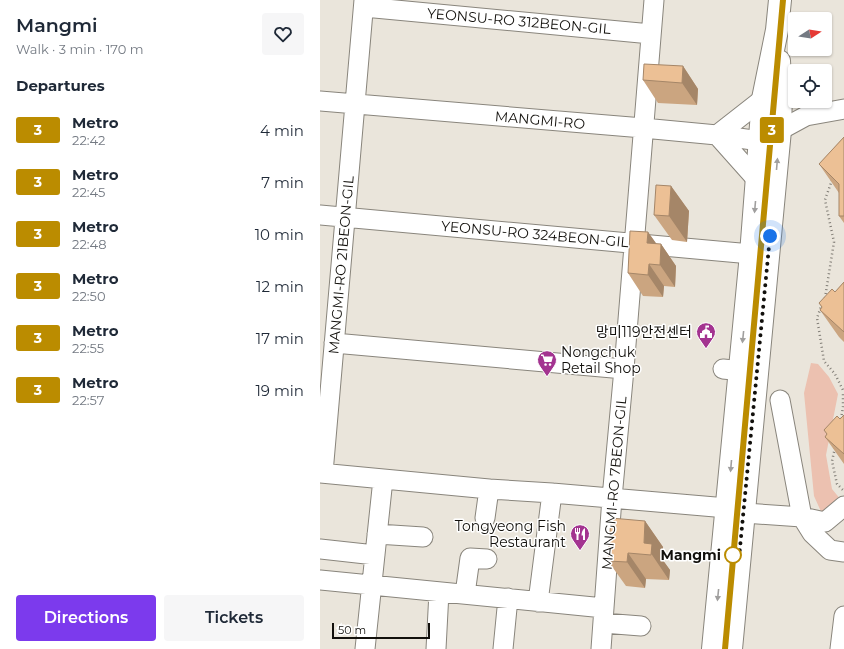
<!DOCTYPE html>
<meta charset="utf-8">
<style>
:root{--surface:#fff;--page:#f6f6f7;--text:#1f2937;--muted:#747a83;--accent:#7c3aed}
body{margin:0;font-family:Montserrat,"Noto Sans KR",sans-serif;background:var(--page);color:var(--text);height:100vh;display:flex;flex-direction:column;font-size:15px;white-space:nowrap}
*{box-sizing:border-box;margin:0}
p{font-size:13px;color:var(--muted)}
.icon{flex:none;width:22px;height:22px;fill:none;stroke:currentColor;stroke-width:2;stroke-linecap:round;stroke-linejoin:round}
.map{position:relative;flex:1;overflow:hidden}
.drawer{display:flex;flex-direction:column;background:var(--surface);width:320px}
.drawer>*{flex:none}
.badge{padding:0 8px;border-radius:3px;font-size:14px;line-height:26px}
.needle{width:26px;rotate:78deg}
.buttons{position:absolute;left:468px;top:12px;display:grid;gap:8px}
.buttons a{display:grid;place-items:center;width:44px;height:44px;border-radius:4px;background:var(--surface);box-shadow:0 1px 3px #0004;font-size:20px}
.scale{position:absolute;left:12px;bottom:10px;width:98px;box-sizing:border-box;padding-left:4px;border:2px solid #12100c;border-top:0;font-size:11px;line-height:14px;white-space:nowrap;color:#12100c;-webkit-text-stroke:3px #fff;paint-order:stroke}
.you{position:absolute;width:20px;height:20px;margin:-10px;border:3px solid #fff;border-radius:50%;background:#1a73e8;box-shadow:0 0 0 6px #1a73e833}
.map>.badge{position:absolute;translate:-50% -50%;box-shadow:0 0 0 2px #fff}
h2{padding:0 16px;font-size:15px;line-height:36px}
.round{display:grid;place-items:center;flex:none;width:42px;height:42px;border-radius:4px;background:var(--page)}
.headline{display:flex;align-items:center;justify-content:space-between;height:68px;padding:0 16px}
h1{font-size:19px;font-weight:600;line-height:30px}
.primary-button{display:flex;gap:8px;margin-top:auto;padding:8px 16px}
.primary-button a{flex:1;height:46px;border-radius:4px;background:var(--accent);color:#fff;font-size:16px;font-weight:600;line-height:46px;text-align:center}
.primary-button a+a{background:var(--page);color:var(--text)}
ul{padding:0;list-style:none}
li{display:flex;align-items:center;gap:12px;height:52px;padding:0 16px}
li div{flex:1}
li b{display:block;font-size:15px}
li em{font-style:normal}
li .badge{min-width:44px;font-weight:700;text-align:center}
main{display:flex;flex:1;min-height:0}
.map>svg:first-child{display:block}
.green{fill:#ecc1b0}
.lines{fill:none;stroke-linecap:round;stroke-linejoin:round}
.minor-casing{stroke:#89857c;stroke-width:21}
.major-casing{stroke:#89857c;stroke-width:24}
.path{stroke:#827e77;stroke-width:2.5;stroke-dasharray:1 3;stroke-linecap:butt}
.minor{stroke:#fff;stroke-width:19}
.major{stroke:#fff;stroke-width:22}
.wall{fill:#cba580}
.shaded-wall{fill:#a58668}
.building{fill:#ecc095;stroke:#a58668}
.oneway{fill:#a09f9e}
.line-casing{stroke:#fff;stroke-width:9}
.line{stroke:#bb8c00;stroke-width:6}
.walk{stroke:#12100c;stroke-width:4;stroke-dasharray:0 7.2}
.stop-dot{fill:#fff;stroke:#bb8c00;stroke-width:2}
.labels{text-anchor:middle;stroke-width:3;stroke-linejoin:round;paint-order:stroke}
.street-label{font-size:14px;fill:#12100c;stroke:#fff}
.poi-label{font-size:14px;fill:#12100c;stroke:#fff;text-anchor:end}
.stop-label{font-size:14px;font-weight:bold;fill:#12100c;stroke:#fff;text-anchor:end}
</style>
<main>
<section class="drawer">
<div class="headline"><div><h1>Mangmi</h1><p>Walk · 3 min · 170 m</p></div><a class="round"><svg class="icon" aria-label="heart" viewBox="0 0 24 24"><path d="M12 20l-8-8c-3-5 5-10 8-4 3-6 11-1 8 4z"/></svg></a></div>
<h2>Departures</h2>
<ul>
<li><span class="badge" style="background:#bb8c00;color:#fff">3</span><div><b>Metro</b><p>22:42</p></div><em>4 min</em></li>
<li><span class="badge" style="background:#bb8c00;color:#fff">3</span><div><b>Metro</b><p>22:45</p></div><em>7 min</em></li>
<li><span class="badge" style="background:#bb8c00;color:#fff">3</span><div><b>Metro</b><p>22:48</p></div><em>10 min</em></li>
<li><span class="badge" style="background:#bb8c00;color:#fff">3</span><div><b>Metro</b><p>22:50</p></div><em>12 min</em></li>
<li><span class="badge" style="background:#bb8c00;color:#fff">3</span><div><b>Metro</b><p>22:55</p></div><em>17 min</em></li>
<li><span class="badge" style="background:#bb8c00;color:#fff">3</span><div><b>Metro</b><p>22:57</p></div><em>19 min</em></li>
</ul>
<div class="primary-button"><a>Directions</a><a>Tickets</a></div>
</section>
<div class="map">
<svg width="524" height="649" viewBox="0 0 524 649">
<rect width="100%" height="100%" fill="#eae5db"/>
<path class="green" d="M491,363L498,364L509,377L518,394L506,455L512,489L521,500L503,516L494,496L484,393Z"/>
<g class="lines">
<g class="minor-casing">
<path id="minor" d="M44,7L331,34
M0,101L323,128L397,135L440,141L486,116L524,109
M438,181L397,135L443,99
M0,215L431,254
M14,343L304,369
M403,369L434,372
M460,400L482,517L505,522L524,506
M0,473L169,489L232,493L407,508
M3,473L44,0
M424,513L482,517L492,533L510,550L524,552
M165,518L169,489
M57,534L103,537
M0,549L55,555
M0,580L284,608
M145,594L150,558L167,559
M218,602L232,493
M283,623L321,626
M45,649L63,479
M116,649L119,592
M183,649L188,598
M281,649L292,498L304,369L334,0
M520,649L524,616"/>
</g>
<g class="major-casing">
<path id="major" d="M393,649L431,254L443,99L457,30L460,0
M411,649L460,130L461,94L459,61"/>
</g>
<path class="path" d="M505,298L514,242L505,200L512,180
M502,304L497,318L504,361L515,374L524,392
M521,419L523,407V393
M515,448L512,461L517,484L524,491"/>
<use href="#minor" class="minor"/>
<use href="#major" class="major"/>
</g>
<path class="wall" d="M363,66L378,89L377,105L338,103L323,80Z
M524,137V223L519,216V193L499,164Z
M351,186L369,211L367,242L352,240L334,215Z
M328,232L336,244H341L356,266L355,287L344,286L343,297L323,296L308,273Z
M524,282V342L519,337L500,310L502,307L499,303L515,292Z
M524,415V464L505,437L507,434L504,430L520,419Z
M325,521L343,547L342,559L350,570L349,580L326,579L325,588L306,586L288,561Z"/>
<path class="shaded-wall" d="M363,66L378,89L377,105L362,83Z
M351,186L369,211L367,242L349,216Z
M328,232L341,250V244L356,266L355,287L340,265L327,243Z
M329,264L344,286L343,297L328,275Z
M325,521L343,547L342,559L350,570L349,580L324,543Z
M308,553L326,579L325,588L307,562Z"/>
<path class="building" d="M324,64L363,66L362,83L323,80Z
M524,137V216H519V184L499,164Z
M336,185L351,186L349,216L334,215Z
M310,231L328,232L327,243L341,244L340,265L329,264L328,275L308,273Z
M524,282V332L500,310L502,307L499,303L512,289L515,292Z
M524,415V454L505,437L507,434L504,430L517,416L520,419Z
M291,518L325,521L324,543L332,544L331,555L308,553L307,562L288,561Z"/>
<defs><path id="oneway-solid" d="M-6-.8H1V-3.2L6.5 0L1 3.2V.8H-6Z"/></defs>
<g class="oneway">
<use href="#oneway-solid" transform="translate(457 164) rotate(-85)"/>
<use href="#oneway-solid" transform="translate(435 207) rotate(95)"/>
<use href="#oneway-solid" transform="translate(423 337) rotate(96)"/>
<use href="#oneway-solid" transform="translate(411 466) rotate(95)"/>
<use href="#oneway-solid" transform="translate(398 595) rotate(96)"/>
</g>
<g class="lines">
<g class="line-casing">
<path id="line" d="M405,649L463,0"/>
</g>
<use href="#line" class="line"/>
<path class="walk" d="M413,555L419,558L450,236"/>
</g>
<defs>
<g id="civic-pin" transform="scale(1)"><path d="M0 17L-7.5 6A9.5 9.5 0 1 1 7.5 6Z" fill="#a33390" stroke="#fff"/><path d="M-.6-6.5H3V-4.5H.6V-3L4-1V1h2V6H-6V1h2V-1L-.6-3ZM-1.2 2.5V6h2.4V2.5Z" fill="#fff"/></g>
<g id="supermarket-pin" transform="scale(1)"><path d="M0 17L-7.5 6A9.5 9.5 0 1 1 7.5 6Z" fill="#a33390" stroke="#fff"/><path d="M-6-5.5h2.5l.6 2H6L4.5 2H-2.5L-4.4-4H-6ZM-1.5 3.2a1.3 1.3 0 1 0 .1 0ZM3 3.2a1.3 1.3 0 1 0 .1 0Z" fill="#fff"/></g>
<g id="restaurant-pin" transform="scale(1)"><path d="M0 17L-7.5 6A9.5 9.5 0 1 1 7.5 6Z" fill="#a33390" stroke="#fff"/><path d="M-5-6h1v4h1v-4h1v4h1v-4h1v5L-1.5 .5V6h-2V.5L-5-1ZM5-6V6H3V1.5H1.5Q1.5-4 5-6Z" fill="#fff"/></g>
</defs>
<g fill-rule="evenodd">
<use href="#civic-pin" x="386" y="332"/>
<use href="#supermarket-pin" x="227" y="360"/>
<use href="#restaurant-pin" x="260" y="534"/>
</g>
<circle class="stop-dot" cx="413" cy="555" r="8"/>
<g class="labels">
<g class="street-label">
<text transform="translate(199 21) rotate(5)" y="5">YEONSU-RO 312BEON-GIL</text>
<text transform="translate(220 120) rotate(5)" y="5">MANGMI-RO</text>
<text transform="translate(215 234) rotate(5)" y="5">YEONSU-RO 324BEON-GIL</text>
<text transform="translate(21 265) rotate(-85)" y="5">MANGMI-RO 21BEON-GIL</text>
<text transform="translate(294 483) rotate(-85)" y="5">MANGMI-RO 7BEON-GIL</text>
</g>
<g class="poi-label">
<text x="372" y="337">망미119안전센터</text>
<text x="241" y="357" text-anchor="start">Nongchuk<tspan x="241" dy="16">Retail Shop</tspan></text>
<text x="246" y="531">Tongyeong Fish<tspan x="246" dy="16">Restaurant</tspan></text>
</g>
<g class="stop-label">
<text x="401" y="560">Mangmi</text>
</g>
</g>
</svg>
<div class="buttons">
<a><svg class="needle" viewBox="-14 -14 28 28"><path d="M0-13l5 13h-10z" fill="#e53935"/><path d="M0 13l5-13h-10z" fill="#747a83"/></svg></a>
<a><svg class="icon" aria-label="locate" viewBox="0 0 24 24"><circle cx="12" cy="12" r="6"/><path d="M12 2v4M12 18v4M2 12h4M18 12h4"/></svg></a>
</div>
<div class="scale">50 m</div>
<div class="you" style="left:450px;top:236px"></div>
<b class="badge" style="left:452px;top:130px;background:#bb8c00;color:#fff">3</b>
</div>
</main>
